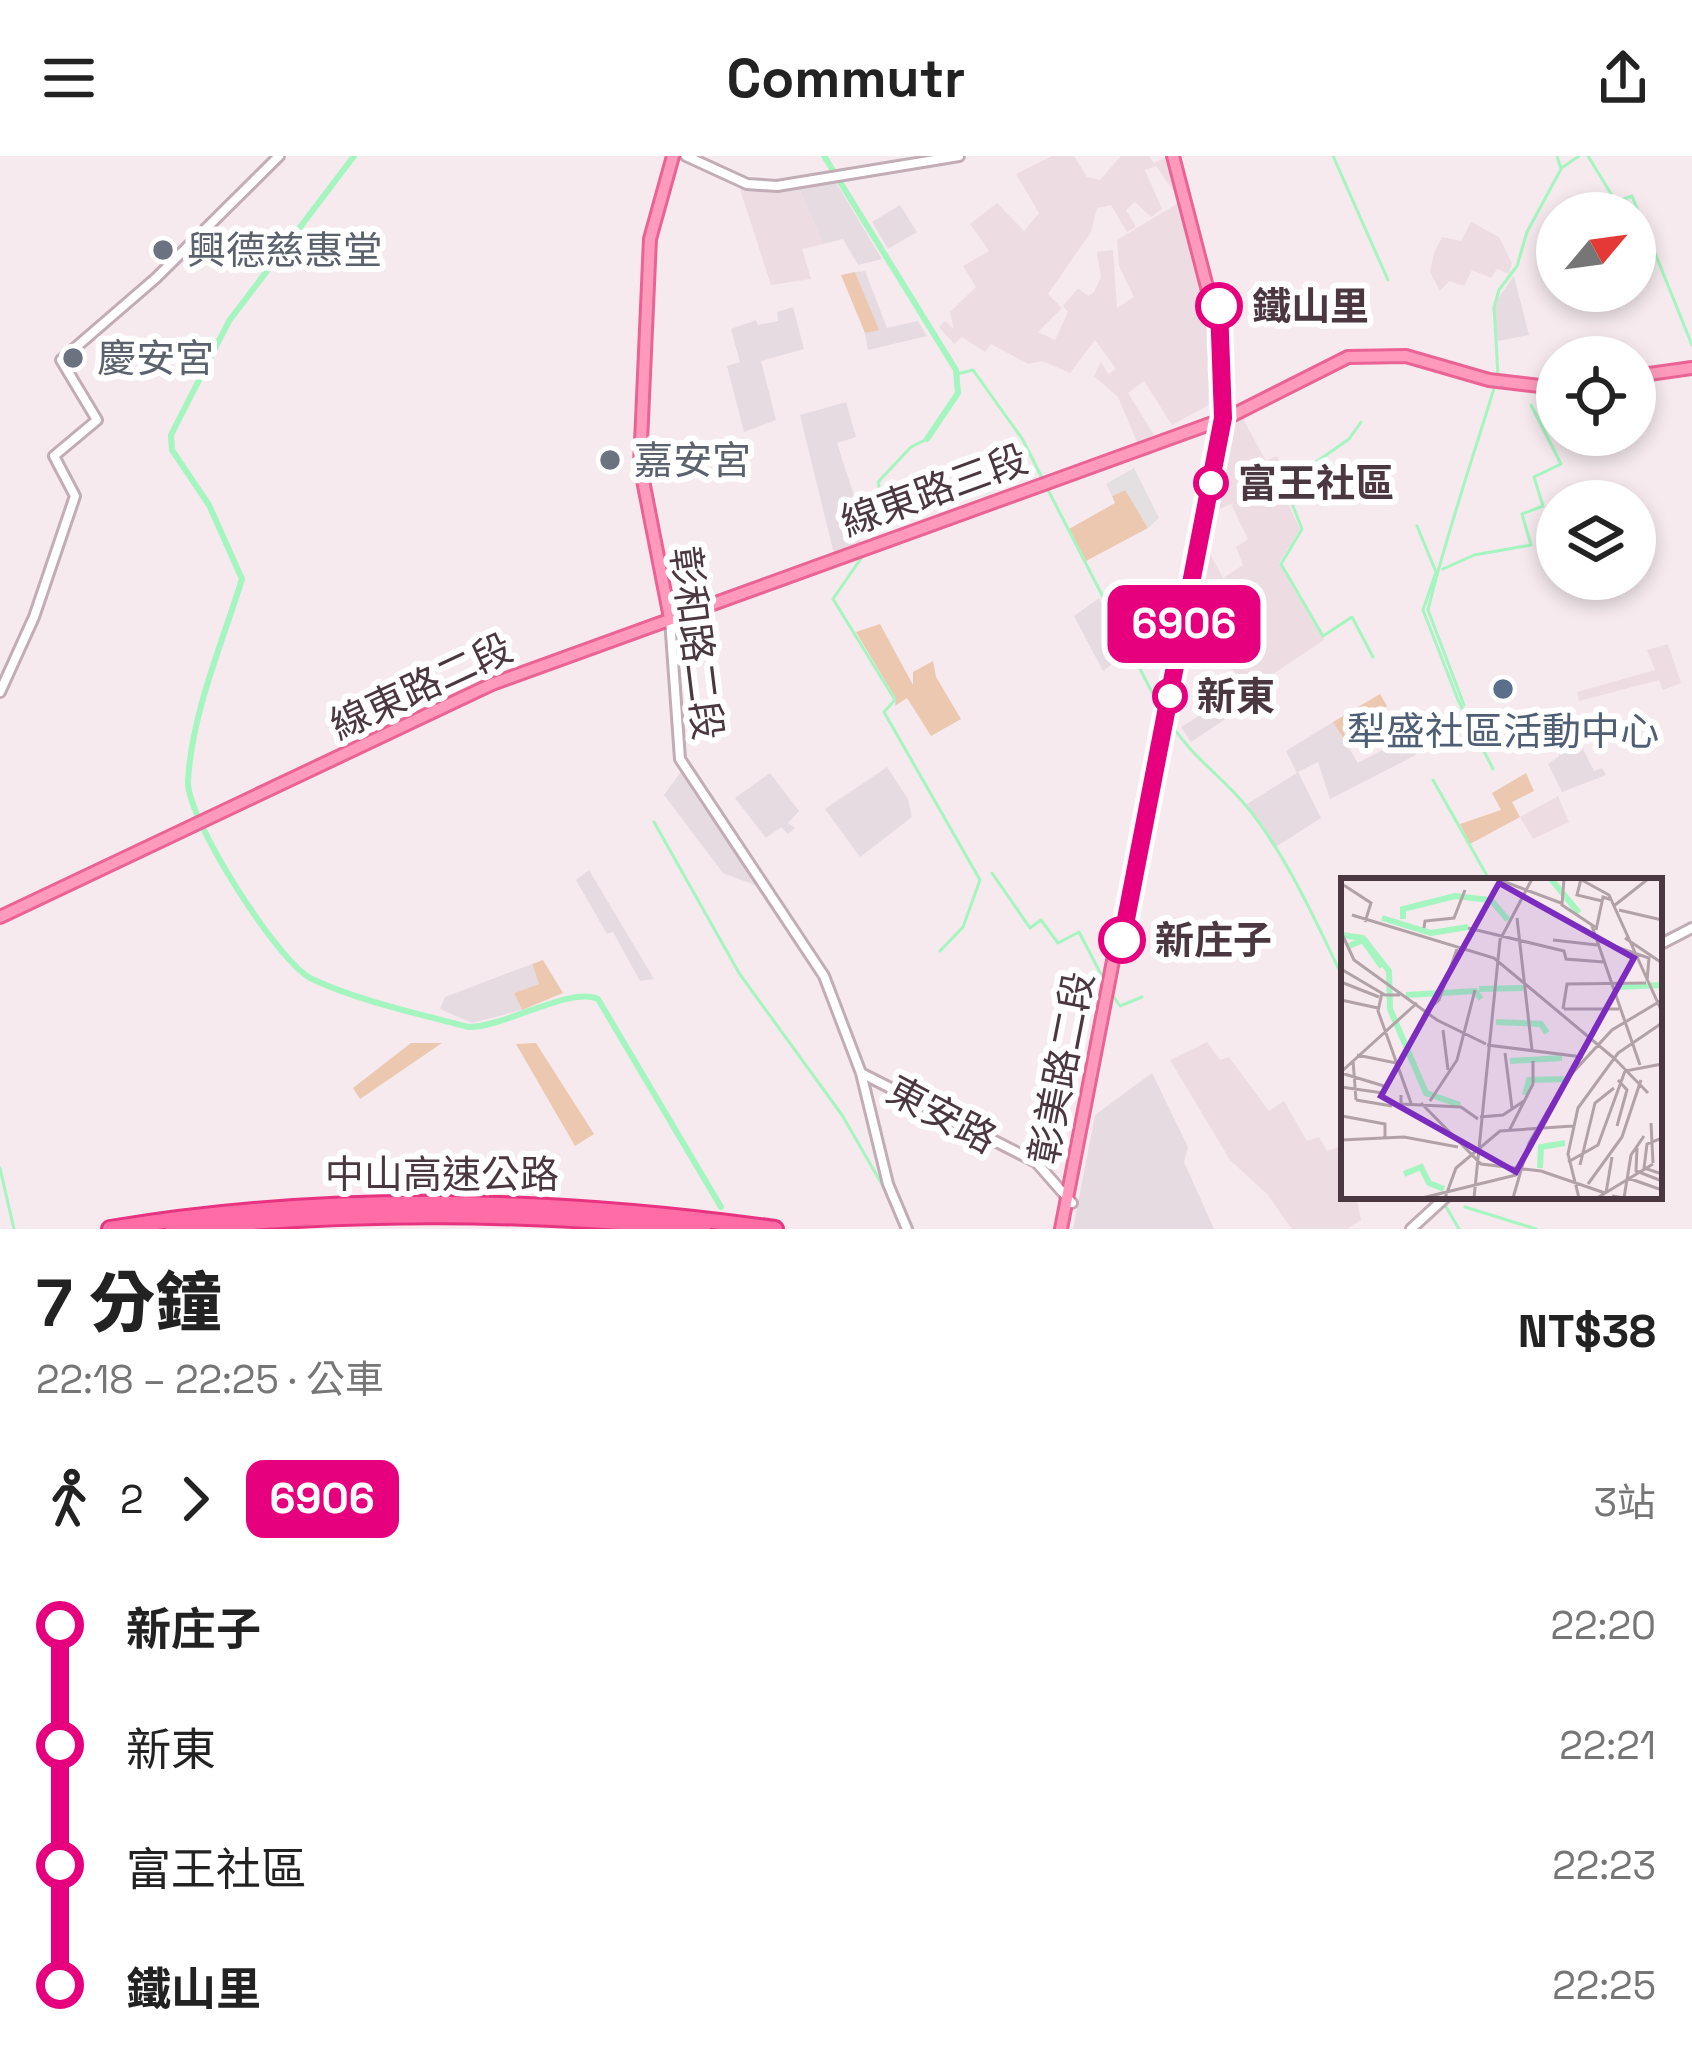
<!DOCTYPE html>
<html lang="zh-TW">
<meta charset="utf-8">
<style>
:root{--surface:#fff;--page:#f6f6f6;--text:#222;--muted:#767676}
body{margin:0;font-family:"Space Grotesk","Noto Sans TC",sans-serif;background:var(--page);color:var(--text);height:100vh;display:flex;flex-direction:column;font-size:45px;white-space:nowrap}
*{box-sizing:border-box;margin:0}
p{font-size:39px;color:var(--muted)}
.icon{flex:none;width:66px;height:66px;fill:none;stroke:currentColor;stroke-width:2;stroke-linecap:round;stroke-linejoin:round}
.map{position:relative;height:1073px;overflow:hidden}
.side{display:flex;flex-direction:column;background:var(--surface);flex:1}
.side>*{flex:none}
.badge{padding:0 24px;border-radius:18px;font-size:42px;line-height:78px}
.needle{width:78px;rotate:61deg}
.controls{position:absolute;left:1536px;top:36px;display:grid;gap:24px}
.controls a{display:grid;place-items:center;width:120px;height:120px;border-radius:50%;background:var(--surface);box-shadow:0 6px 18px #0003;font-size:60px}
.map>.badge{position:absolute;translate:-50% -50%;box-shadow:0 0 0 6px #fff}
.legs{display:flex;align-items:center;gap:18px;height:132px;padding:0 36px;font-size:39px}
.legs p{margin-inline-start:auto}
.head{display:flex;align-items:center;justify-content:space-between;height:204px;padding:0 36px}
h1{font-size:66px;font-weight:800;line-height:90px}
ul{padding:0 36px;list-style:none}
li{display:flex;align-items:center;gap:42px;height:120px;font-size:45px}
li i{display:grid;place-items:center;width:18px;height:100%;margin:0 15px;background:currentColor}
li i::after{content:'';width:30px;height:30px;margin:-15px;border:9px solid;border-radius:50%;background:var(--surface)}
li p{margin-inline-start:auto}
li:first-child i{background:linear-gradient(#0000 50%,currentColor 0)}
li:last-child i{background:linear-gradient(currentColor 50%,#0000 0)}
header{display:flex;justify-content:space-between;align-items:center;height:156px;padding:0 36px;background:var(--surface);font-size:54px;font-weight:800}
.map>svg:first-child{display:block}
.residential{fill:#eedce3}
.industrial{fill:#e6dbe1}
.green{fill:#ecc8b1}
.parking{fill:#e4dfe1}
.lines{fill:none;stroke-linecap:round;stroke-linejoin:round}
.stream{stroke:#a4f5c0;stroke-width:3}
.canal{stroke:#a4f5c0;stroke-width:6}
.minor-casing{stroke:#c2acb5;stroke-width:14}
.major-casing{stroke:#eb6394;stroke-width:16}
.highway-casing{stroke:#e73380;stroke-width:20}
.minor{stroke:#fff;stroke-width:8}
.major{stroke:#ff9abd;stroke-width:10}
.highway{stroke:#ff6ca6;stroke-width:14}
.line-1-casing{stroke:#fff;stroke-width:27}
.line-1{stroke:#e6007e;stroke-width:18}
.worship-dot{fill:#6b7280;stroke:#fff;stroke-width:4.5}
.stop-1-dot{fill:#fff;stroke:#e6007e;stroke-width:6}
.service-dot{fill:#5c6f8a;stroke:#fff;stroke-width:4.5}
.labels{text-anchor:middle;stroke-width:12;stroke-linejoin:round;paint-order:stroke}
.worship-label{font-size:39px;fill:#5b616d;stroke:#fff;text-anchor:start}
.stop-label{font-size:39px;font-weight:bold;fill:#4b3740;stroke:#fff;text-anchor:start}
.street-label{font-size:39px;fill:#4b3740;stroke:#fff}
.service-label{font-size:39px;fill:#4e5e75;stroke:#fff}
.inset-river{fill:none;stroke:#a4f5c0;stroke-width:6}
.inset-road{fill:none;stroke:#b2a2a8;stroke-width:3}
.view{fill:#7b2cbf;fill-opacity:0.15;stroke:#7b2cbf;stroke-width:6}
.inset-edge{fill:none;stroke:#4b3740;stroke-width:6}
</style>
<header><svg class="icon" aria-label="menu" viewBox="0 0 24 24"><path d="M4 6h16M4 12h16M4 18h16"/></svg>Commutr<svg class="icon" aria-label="share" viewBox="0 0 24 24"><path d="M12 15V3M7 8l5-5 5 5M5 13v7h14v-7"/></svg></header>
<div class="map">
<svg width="1692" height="1073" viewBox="0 0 1692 1073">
<rect width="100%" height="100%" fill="#f6eaee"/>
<path class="residential" d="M1052,0H1074L1087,21L1100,24L1121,0H1149L1154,7L1170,0L1179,34L1174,36L1156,10L1145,14L1162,53L1151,61L1135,46L1126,54L1136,71L1127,76L1111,49L1097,52L1091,76L1048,138L1062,152L1038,176L1055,184L1068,156L1063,150L1078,132L1088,140L1094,136L1101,121L1097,96L1113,94L1117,152L1134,141L1119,110L1117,84L1180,46L1212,166L1214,246L1172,269L1144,225L1128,237L1154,279L1137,286L1118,241L1094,220L1101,206L1108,218L1116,213L1095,184L1070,217L1042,205L1028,208L991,188L985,196L962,181L954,188L939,171L945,165L954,173L950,156L976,131L963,110L989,95L970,68L997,47L1024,75L1039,57L1016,18Z
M739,30L779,36L799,32L823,88L802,93L811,123L771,129Z
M1471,66L1499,81L1512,107L1509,118L1497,113L1491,122L1472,114L1464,130L1449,125L1440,135L1430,116L1434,97L1442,81L1461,85Z
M1242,261L1266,305L1277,300L1289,322L1283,337L1300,373L1279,407L1324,484L1246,536L1230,509L1241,499L1211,459L1206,461L1190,448L1203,399L1210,398L1223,422L1243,409L1236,391L1248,383L1231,348L1208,358L1225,271Z
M1668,488L1681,527L1663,534L1659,524L1579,545L1577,536L1655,514L1647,494Z
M1558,640L1569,666L1533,683L1520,661Z
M1207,886L1220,904L1229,901L1269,955L1284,945L1307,985L1319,981L1327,995L1338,991L1344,1005V1040H1356L1361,1064L1347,1073H1292L1267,1038L1230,1004L1170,904Z"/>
<path class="industrial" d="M835,25L882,103L858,109L843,83L823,88L799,32Z
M900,49L917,76L888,93L872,66Z
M865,115L887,172L918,165L927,180L868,194L865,177L878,173L855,116Z
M1514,120L1529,179L1498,185L1492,151Z
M793,151L804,193L761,205L776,264L744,276L727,210L740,206L731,173L756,164L758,169L778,165L777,156Z
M846,246L856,281L837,287L854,340L846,344L861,388L834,398L800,259Z
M1099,442L1128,496L1103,515L1074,460Z
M1237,525L1251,546L1191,586L1181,571L1220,547L1216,539Z
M1333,566L1358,607L1406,581L1416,599L1330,643L1318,606L1298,616L1321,662L1274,692L1247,648L1297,617L1286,595Z
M1577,581L1594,615L1602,612L1606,619L1562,636L1548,608L1559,600L1556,586Z
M887,611L908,643L912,661L860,701L825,653Z
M683,613L760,731L723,717L664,639Z
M770,617L799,655L788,667L795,672L788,678L781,671L766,682L735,642Z
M589,714L654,823L640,825L613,776L607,778L576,724Z
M532,808L539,828L514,837L522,854L472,867L440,853L445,841Z
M1152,917L1188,991L1184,1006L1214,1073H1073L1095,959Z"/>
<path class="green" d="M855,116L879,174L865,177L841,119Z
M1125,333L1148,372L1086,405L1069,373L1115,347L1112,340Z
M880,468L913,529V516L933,505L936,521L961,563L931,580L907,542L895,550L896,543L856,476Z
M1380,538L1387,550L1343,582L1333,566Z
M1526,617L1534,635L1512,646L1520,661L1470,688L1460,668L1501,654L1492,637Z
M543,804L563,837L522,854L514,837L539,828L532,808Z
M411,887H442L360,943L353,932Z
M536,887L594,978L575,990L516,888Z"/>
<path class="parking" d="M1134,312L1159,362L1148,372L1126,334L1112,340L1106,328Z"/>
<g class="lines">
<path class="stream" d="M1333,0L1388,124
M1588,0L1616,46L1632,40L1692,189
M1563,11L1579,0
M957,218L973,214L1023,284L1042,322
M1498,220L1494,151L1499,134L1517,110L1527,76L1561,13L1557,0
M1361,266L1349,283L1289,325L1287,335L1302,373L1281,408L1323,480L1352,461L1373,501
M1046,330L1157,546
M1417,370L1436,416L1423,454L1458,544L1493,613
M872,384L881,341L878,326L911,291L927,283
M864,398L833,443L895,544L884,556L980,724L963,771L940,795
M1443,413L1474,399L1531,389L1522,358L1543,350L1534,321L1561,308L1531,249
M1464,549L1428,454C1446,379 1472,305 1495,229
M1171,568C1191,599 1218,618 1241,644C1283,691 1317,768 1344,824
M1433,624L1490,725
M654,666L739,817L842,959L891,1044
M992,717L1030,772L1041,764L1058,787L1079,776L1104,824
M1111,837L1120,850L1142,841
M0,1012L14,1073
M1445,1049L1459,1073
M1465,1051L1536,1073"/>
<path class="canal" d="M354,0L229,165L171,279L172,294L209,349L242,423C222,488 192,556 188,625C186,662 279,808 312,823C359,845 419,858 469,871C505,871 571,830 598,843L721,1051
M824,0L956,214L958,237L927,283"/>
<g class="minor-casing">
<path id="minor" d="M686,0L747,28L777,30L959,0
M670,463L680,603L824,820L861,917L888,1028L907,1073
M0,536L34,461L75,340L54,300L97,264L61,204L156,122L279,0
M1659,789L1692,772
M861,917L1036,1006L1072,1047
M1411,1073L1447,1040"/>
</g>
<g class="major-casing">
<path id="major" d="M1635,220L1692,212
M670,462L640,309L650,83L673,0
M0,761L492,528L1229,261L1348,201L1406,200L1489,224L1557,232
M1061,1073L1218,263L1214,158L1173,0"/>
</g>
<g class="highway-casing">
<path id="highway" d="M110,1073C331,1036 553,1042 775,1073
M173,1073C352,1054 525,1055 703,1073"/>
</g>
<use href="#minor" class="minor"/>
<use href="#major" class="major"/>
<use href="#highway" class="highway"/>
</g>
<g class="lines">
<g class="line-1-casing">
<path id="line-1" d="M1122,784L1223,262L1219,150"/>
</g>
<use href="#line-1" class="line-1"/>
</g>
<g class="worship-dot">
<circle cx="163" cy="94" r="12"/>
<circle cx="73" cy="202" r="12"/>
<circle cx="610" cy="304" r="12"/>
</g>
<g class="stop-1-dot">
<circle cx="1219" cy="150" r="21"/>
<circle cx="1211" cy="327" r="15"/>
<circle cx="1170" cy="540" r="15"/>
<circle cx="1122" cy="784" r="21"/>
</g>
<circle class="service-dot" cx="1503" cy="533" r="12"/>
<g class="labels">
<g class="worship-label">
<text x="187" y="108">興德慈惠堂</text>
<text x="97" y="216">慶安宮</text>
<text x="634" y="318">嘉安宮</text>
</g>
<g class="stop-label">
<text x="1252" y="164">鐵山里</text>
<text x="1238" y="341">富王社區</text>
<text x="1197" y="554">新東</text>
<text x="1155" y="798">新庄子</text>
</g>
<g class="street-label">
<text transform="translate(934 334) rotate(-20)" y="14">線東路三段</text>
<text transform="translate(697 487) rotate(83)" y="14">彰和路二段</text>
<text transform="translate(421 530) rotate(-25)" y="14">線東路二段</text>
<text transform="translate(1061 912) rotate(-79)" y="14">彰美路二段</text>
<text transform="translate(942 958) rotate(28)" y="14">東安路</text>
<text x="442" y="1032">中山高速公路</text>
</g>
<g class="service-label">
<text x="1503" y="589">犁盛社區活動中心</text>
</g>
</g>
<g transform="translate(1341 722)">
<rect width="321" height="321" fill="#f6eaee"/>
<path class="inset-river" d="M210,1L238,35M41,40L90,55L127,49M62,41V31L114,18L150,22L167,42M1,57L22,60L48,93L49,131L85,215L119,227M8,68L22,62L41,89M275,109L321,107M138,111L182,110M65,117L134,113L140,121M155,144L200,146L206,155M169,183L221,180M184,217L188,202L223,201M199,290L200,269L224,265M63,296L80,289L88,305L103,311"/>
<path class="inset-road" d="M156,1L220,25M223,1L221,27L254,49M239,1L268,17L321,134M240,1L236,17L261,23M1,6L30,25L24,44M274,27L307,1M278,32L321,42M11,37L153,80L274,181M176,40L191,172M251,48L299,187M83,50L84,43L113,40L124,12M127,50L223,73L225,81L263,84M255,52L262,19L271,22M0,54L13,82L96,142L145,166M284,60L321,85M212,62L256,67M255,62L308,80L306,103M0,91L44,117H59M0,104L38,119M41,115L37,133L70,225M0,122L37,130M222,131L226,106L305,105M223,131H278M86,133L98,122L117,68M102,152L107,192M146,167L242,179M164,175L171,230M16,177L60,186M274,181L307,215M12,182L15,222M0,194L76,125M0,195L43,208M0,209L42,215M60,217V226L120,229L137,241M15,222L51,228M89,223L116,182L134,112M80,225L140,286L200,293L264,315M1,238L44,246V260M139,239L162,237L183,223M310,245L312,285M276,248L286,212L277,202M168,253L192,206V183M321,260L306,266L303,290L321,296M0,262L63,259L117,269M296,270L295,293L321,303M227,284L257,267L284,193L321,186M239,287L254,225L273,210M287,300L321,312M247,306L281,259L300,202M265,315L271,279M271,318L283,320L290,277L303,258M81,320L175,297M104,320L115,290L159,253L232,248M133,320L159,62L191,1M172,320L188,265L224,203L271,152L321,122M238,320L227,276L237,230L277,175L321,145M256,320L312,286"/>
<path class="view" d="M158,5L293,80L175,294L40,218Z"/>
<rect width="321" height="321" class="inset-edge"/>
</g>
</svg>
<div class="controls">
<a><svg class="needle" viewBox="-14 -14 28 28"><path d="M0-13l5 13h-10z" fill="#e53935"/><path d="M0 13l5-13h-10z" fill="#767676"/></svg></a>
<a><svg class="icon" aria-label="locate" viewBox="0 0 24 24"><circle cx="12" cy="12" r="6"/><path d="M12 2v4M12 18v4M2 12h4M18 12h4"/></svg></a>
<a><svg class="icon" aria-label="layers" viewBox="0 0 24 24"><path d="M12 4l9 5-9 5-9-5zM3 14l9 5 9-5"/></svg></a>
</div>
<b class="badge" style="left:1184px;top:468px;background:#e6007e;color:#fff">6906</b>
</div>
<section class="side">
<div class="head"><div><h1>7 分鐘</h1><p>22:18 – 22:25 · 公車</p></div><b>NT$38</b></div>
<div class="legs"><svg class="icon" aria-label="walk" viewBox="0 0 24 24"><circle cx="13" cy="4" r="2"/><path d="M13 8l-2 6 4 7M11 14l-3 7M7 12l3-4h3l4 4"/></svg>2<svg class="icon" aria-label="forward" viewBox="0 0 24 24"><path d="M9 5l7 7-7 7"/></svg><b class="badge" style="background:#e6007e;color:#fff">6906</b><p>3站</p></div>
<ul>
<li><i style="color:#e6007e"></i><b>新庄子</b><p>22:20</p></li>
<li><i style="color:#e6007e"></i><span>新東</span><p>22:21</p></li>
<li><i style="color:#e6007e"></i><span>富王社區</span><p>22:23</p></li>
<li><i style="color:#e6007e"></i><b>鐵山里</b><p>22:25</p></li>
</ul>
</section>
